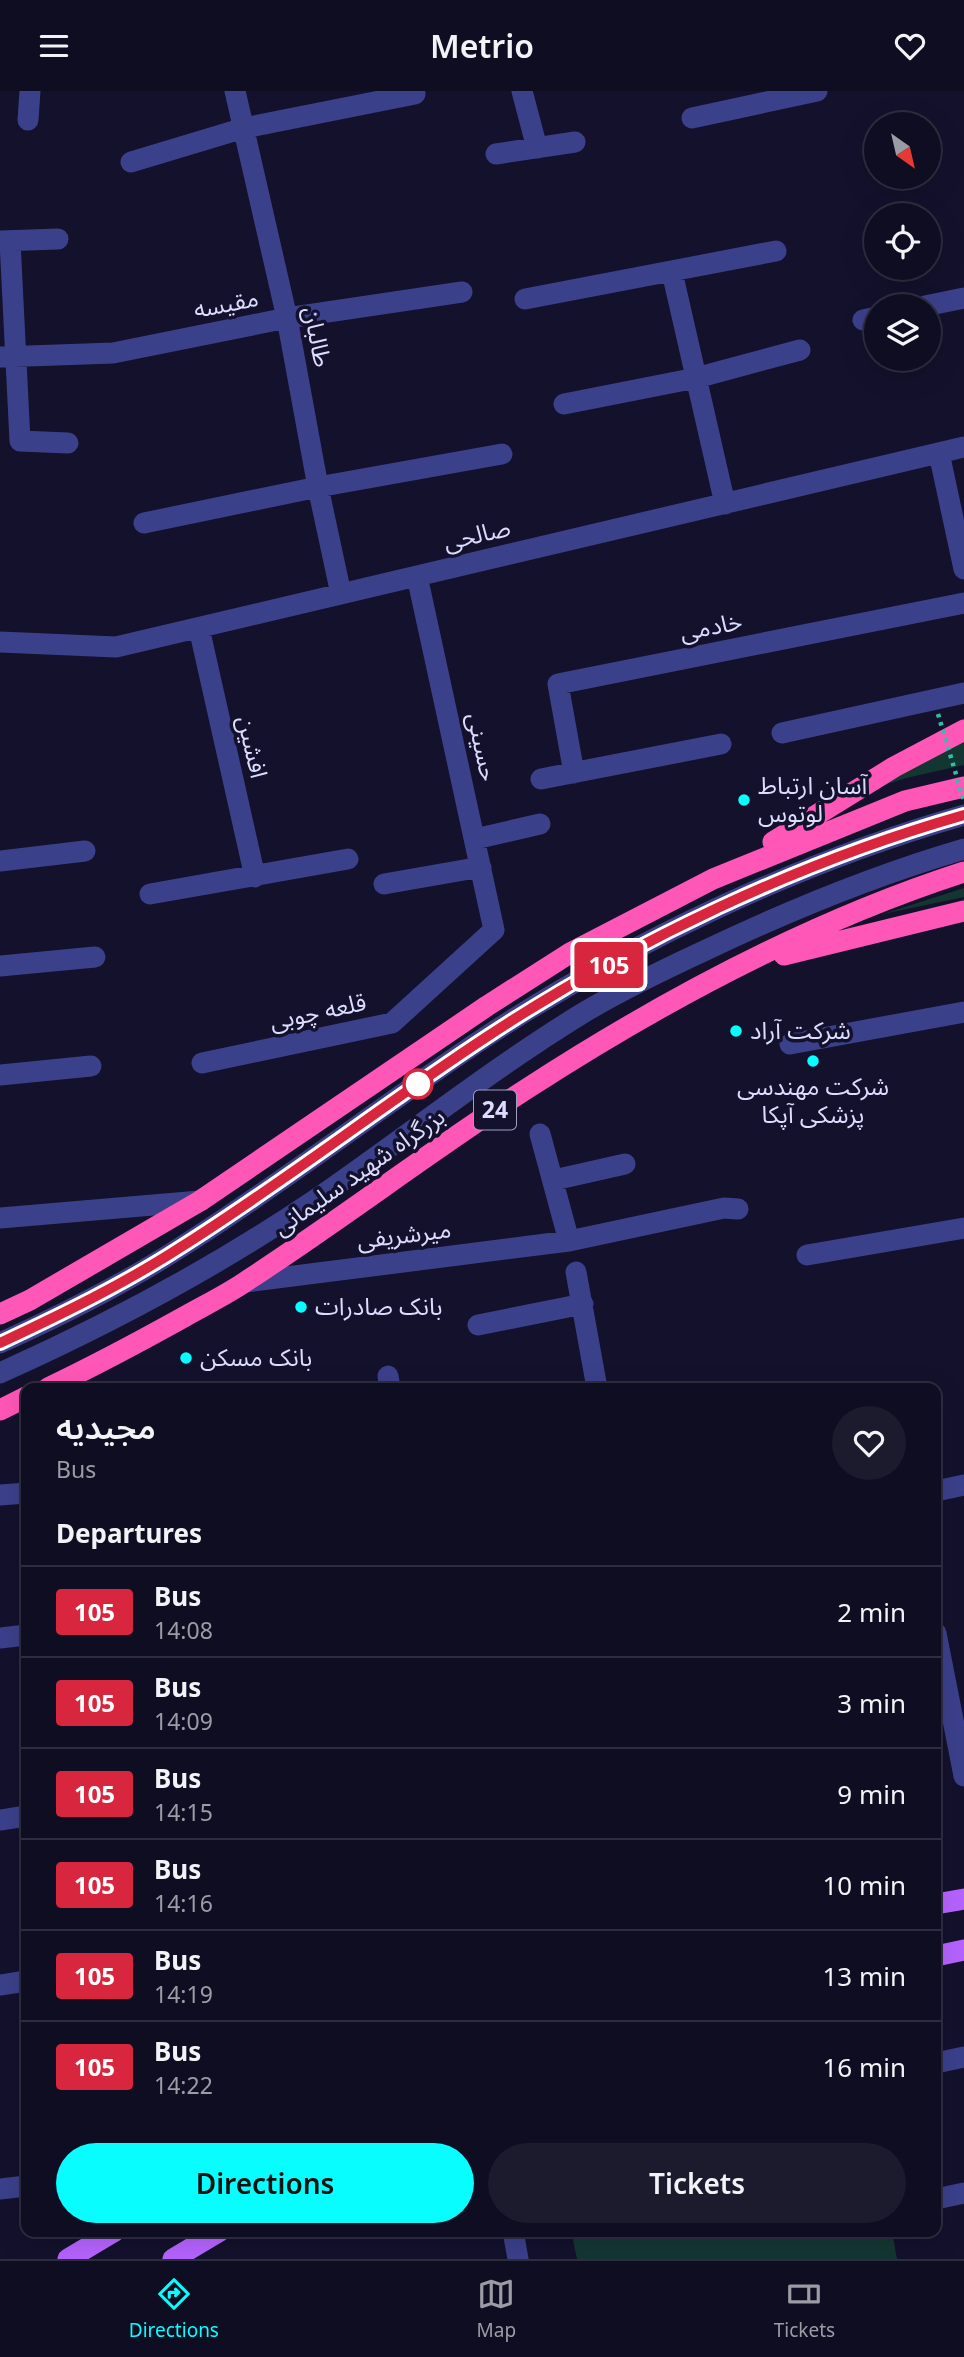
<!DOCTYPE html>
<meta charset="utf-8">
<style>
:root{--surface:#0e0d21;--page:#1c1b2e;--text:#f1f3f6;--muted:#9b9ca5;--line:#2e2d3f;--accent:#08fdff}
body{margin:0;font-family:"Noto Sans","Noto Sans Arabic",sans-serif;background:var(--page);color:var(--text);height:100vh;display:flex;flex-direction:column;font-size:26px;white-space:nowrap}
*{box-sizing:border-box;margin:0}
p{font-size:23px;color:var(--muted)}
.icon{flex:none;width:38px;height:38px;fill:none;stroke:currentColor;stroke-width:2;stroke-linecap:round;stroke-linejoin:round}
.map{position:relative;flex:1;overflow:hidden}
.details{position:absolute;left:21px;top:1292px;width:920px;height:854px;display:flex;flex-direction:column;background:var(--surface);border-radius:14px;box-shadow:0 7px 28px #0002,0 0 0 2px var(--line)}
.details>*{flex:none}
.badge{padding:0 14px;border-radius:5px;font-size:24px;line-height:46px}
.needle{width:46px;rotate:146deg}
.tools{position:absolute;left:864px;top:21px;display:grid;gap:14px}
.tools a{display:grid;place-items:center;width:77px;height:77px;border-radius:50%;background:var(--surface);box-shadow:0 7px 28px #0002,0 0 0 2px var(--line);font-size:35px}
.map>.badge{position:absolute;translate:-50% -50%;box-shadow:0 0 0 4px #fff}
h2{padding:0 35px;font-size:26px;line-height:63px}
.round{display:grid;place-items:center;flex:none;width:74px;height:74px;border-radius:37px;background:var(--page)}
.overview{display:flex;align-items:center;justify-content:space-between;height:119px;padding:0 35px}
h1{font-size:33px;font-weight:600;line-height:52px}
.action{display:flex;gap:14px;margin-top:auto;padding:14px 35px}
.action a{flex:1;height:80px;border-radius:42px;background:var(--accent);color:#111;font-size:28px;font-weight:600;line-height:80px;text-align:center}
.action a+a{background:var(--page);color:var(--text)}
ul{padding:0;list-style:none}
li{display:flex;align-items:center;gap:21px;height:91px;padding:0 35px;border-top:2px solid var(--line)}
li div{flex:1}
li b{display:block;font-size:26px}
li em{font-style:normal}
li .badge{min-width:77px;font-weight:700;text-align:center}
header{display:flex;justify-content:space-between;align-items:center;height:91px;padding:0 35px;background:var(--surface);font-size:32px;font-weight:600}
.tabs{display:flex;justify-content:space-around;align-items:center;height:98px;border-top:2px solid var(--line);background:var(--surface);font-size:19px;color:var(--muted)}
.tabs a{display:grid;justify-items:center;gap:4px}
.tabs .current{color:var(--accent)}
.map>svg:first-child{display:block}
.green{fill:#143632}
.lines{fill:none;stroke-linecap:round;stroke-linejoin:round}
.minor{stroke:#3b408b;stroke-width:21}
.major{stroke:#b663ff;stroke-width:21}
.highway{stroke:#ff57b7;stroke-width:21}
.path-bridge{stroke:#2fc0aa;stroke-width:4.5;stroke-dasharray:3.5 5;stroke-linecap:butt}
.line-casing{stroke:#fff;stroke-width:16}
.line{stroke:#d7263d;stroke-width:10}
.poi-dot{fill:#08fdff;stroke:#13112c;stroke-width:2.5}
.stop-dot{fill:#fff;stroke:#d7263d;stroke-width:3.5}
.labels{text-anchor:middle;stroke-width:7;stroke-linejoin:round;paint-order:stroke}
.shield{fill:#13112c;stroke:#a09fc0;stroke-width:2}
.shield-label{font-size:23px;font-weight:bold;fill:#dcdcff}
.street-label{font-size:24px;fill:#dcdcff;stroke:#13112c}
.poi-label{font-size:24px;fill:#dcdcff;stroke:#13112c;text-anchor:start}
</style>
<header><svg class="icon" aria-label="menu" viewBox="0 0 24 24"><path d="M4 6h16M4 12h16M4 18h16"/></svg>Metrio<svg class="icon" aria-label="heart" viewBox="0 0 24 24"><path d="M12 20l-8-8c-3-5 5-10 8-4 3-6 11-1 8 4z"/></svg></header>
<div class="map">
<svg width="964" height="2168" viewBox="0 0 964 2168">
<rect width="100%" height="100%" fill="#13112c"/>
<path class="green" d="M964,648V674L906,687L860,702Z
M964,797V806L883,823Z
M571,2140H892L897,2168H577Z"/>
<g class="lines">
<path class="minor" d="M235,0L287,227L318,396L341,503
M522,0L537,57
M692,27L817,0
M28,29L30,0
M496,63L575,51
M131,71L244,37L415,3
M0,150L58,148
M10,150L20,350L68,352
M672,181L725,413
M525,208L776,160
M925,215L964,207
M863,229L877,226
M0,266L113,262L287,227L462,201
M564,313L696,287L800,259
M939,362L964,478
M144,432L318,396L502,363
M199,537L255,786
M0,551L116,556L964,356
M782,642L964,602
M574,682L558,593L964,512
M541,688L721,653
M475,748L540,733
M0,770L85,760
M384,793L481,776
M150,803L348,768
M0,875L95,866
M790,953L964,921
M202,972L392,932L494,839L417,485
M0,984L91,975
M540,1043L569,1150
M554,1089L625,1073
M0,1127L200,1110
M807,1164L964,1137
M576,1181L597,1297
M246,1191L569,1150L724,1117L738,1118
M478,1234L583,1213
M0,1252C62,1224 124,1193 181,1156C286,1090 384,1013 487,945C631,851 799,771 964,724
M0,1282C109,1233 216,1176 315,1109C405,1047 490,979 583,922C623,898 665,878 706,859C790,819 875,784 964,758
M388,1285L390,1297
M936,1400L964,1394
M0,1404L26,1402
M936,1542L964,1685
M0,1547L26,1544
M0,1729L26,1725
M0,1894L26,1890
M936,1972L964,1966
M0,2098L26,2095
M936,2108L964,2102
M513,2140L518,2168"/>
<path class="major" d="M936,1813L964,1808
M936,1865L964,1859
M68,2168L115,2140
M173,2168L220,2140"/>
<path class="highway" d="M773,751L894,676L964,639
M784,864L964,820
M0,1223L30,1209L200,1110L487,915L570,862L713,788L905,710L964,696
M48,1297C94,1275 139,1251 184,1226C205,1214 228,1203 248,1189C343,1127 433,1058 528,997C664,909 809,831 964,781
M0,1319L26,1306"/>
<path class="path-bridge" d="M938,623L964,710"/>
</g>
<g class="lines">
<g class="line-casing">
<path id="line" d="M0,1252C62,1223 124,1193 181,1156C286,1090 384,1013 488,945C631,851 799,771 964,724"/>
</g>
<use href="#line" class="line"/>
</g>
<g class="poi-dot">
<circle cx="744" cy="709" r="7"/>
<circle cx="736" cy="940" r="7"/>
<circle cx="813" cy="970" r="7"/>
<circle cx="301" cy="1216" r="7"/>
<circle cx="186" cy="1267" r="7"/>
</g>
<circle class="stop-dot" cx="418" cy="993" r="14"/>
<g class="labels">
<rect class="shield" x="474" y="999.5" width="42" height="39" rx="5"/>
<g class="shield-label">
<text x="495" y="1027">24</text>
</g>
<g class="street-label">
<text transform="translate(226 213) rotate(-11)" y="8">مقیسه</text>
<text transform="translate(317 246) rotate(79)" y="8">طالبان</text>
<text transform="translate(477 444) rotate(-13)" y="8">صالحی</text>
<text transform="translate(711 536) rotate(-11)" y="8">خادمی</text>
<text transform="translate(252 656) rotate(77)" y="8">افشین</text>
<text transform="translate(482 656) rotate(78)" y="8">حسینی</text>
<text transform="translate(318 921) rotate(-12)" y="8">قلعه چوبی</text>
<text transform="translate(359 1081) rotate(-35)" y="8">بزرگراه شهید سلیمانی</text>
<text transform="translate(404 1144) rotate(-7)" y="8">میرشریفی</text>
</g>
<g class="poi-label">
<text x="758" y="703">آسان ارتباط<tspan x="758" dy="28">لوتوس</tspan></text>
<text x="750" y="948">شرکت آراد</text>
<text x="813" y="1004" text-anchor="middle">شرکت مهندسی<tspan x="813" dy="28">پزشکی آپکا</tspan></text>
<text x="315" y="1224">بانک صادرات</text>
<text x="200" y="1275">بانک مسکن</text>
</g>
</g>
</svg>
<div class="tools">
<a><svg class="needle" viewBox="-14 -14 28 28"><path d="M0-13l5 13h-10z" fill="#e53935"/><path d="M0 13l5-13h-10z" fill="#9b9ca5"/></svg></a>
<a><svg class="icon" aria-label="locate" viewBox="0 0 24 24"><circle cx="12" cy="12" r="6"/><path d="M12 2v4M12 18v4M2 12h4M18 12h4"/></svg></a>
<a><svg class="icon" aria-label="layers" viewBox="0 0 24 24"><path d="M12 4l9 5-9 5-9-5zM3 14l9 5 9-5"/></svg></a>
</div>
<b class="badge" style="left:609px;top:874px;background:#d7263d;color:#fff">105</b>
<section class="details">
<div class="overview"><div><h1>مجیدیه</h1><p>Bus</p></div><a class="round"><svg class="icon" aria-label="heart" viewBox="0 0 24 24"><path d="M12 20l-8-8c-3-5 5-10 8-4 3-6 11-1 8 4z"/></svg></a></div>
<h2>Departures</h2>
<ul>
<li><span class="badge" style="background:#d7263d;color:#fff">105</span><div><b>Bus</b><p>14:08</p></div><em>2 min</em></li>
<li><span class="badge" style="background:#d7263d;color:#fff">105</span><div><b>Bus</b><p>14:09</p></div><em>3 min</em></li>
<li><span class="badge" style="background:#d7263d;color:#fff">105</span><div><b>Bus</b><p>14:15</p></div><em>9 min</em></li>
<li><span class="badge" style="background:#d7263d;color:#fff">105</span><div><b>Bus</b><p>14:16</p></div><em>10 min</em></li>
<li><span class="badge" style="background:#d7263d;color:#fff">105</span><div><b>Bus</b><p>14:19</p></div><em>13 min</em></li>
<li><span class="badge" style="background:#d7263d;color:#fff">105</span><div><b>Bus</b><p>14:22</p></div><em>16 min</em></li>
</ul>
<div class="action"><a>Directions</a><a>Tickets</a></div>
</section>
</div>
<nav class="tabs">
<a class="current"><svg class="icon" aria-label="directions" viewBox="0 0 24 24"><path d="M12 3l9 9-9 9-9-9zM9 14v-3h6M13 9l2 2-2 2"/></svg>Directions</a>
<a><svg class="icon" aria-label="map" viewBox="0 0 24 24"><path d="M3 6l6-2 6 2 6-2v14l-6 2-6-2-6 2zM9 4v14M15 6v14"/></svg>Map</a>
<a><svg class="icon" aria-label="tickets" viewBox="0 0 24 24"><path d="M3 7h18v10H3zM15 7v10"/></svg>Tickets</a>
</nav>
